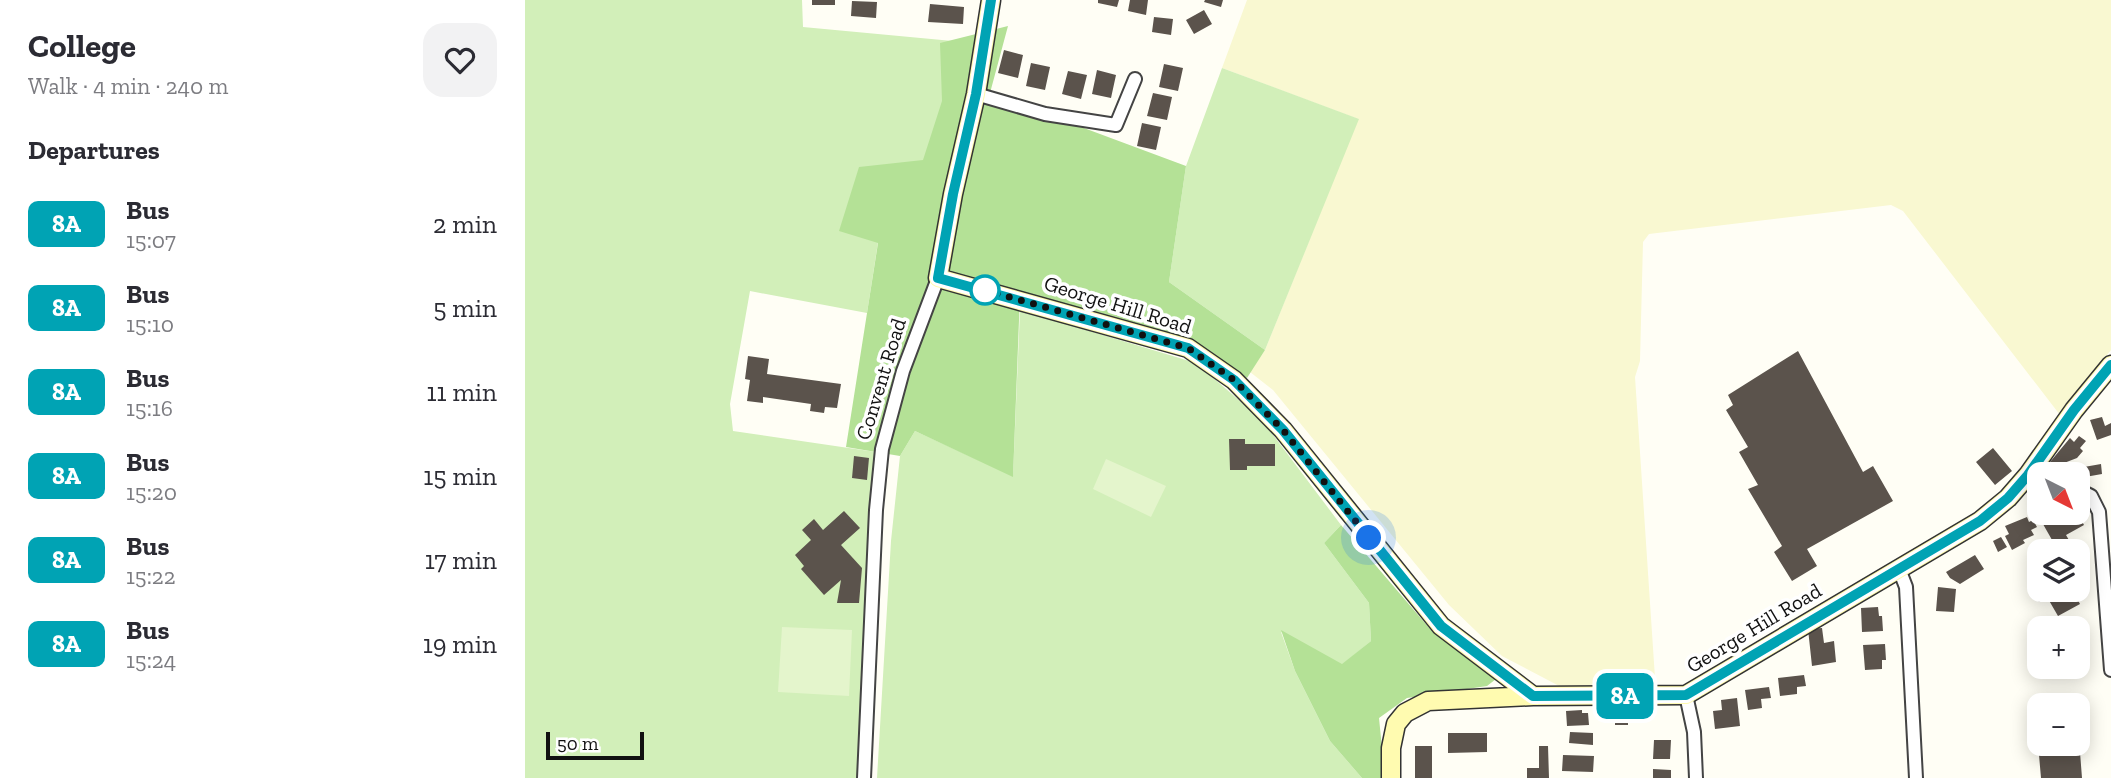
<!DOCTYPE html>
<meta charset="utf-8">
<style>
:root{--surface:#fff;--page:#f2f2f3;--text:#2b2b33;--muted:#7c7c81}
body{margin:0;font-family:"Zilla Slab",serif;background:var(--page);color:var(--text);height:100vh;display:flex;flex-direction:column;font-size:26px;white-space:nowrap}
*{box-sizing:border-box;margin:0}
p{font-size:23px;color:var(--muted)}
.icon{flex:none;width:38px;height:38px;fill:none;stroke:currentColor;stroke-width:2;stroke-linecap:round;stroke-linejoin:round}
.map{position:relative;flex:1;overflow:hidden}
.drawer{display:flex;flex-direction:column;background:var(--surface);width:525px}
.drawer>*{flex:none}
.badge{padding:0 14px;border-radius:10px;font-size:24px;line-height:46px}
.needle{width:46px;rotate:138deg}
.fabs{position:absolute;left:1502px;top:462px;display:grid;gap:14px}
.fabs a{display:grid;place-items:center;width:63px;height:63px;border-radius:14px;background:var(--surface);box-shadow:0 4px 18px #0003;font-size:35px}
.scale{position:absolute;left:21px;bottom:18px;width:98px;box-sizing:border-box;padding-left:7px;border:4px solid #111;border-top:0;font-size:19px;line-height:24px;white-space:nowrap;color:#111;-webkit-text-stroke:5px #fff;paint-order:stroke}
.you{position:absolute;width:35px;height:35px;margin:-18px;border:5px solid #fff;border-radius:50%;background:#1a73e8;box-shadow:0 0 0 10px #1a73e833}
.map>.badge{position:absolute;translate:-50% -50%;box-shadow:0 0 0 4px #fff}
h2{padding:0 28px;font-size:26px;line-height:63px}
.round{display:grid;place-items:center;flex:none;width:74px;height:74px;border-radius:21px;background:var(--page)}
.headline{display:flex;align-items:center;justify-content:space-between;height:119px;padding:0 28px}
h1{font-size:33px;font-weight:700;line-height:52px}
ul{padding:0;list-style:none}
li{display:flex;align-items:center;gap:21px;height:84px;padding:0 28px}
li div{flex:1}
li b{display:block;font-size:26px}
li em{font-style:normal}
li .badge{min-width:77px;font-weight:700;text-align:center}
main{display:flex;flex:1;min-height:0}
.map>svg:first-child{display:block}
.farmland{fill:#f9f8d1}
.green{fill:#d2efb9;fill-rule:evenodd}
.forest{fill:#b4e196}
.pitch{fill:#e4f5cc}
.building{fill:#5b534c}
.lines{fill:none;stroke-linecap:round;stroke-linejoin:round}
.street-casing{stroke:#444;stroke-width:16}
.secondary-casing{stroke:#333;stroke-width:21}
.street{stroke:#fff;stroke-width:12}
.secondary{stroke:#fffbb0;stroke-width:18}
.line-casing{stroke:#fff;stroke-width:16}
.line{stroke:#00a3b4;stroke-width:10}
.walk{stroke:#111;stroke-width:7;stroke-dasharray:0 12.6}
.stop-dot{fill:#fff;stroke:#00a3b4;stroke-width:3.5}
.labels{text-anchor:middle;stroke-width:7;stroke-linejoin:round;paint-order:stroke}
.street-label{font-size:21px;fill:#111;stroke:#fff}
</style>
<main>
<section class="drawer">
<div class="headline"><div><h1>College</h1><p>Walk · 4 min · 240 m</p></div><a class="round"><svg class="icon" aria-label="heart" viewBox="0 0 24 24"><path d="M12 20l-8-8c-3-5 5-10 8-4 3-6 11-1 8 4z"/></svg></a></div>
<h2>Departures</h2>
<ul>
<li><span class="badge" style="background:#00a3b4;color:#fff">8A</span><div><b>Bus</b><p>15:07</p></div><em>2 min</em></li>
<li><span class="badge" style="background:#00a3b4;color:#fff">8A</span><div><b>Bus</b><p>15:10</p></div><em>5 min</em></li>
<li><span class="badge" style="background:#00a3b4;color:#fff">8A</span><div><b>Bus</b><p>15:16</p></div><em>11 min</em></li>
<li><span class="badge" style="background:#00a3b4;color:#fff">8A</span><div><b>Bus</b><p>15:20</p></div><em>15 min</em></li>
<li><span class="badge" style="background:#00a3b4;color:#fff">8A</span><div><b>Bus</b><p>15:22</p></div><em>17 min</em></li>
<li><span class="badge" style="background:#00a3b4;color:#fff">8A</span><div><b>Bus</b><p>15:24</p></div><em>19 min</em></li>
</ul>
</section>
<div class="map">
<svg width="1586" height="778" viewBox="0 0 1586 778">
<rect width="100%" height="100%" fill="#fffef5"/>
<path class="farmland" d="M722,0H1586V350L1535,415L1378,211L1366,205L1124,234L1118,242L1115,361L1110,377L1130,678L1038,688L977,656L924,605L748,390L725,372L740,350L833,119L697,68Z"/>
<path class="green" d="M0,0H277L278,27L449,43L448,83L353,242L342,313L225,291L205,404L208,431L351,452L338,778H0Z
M697,68L834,119L740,350L644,282L661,166Z
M495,310L671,363L737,420L816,525L799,543L844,603L846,641L817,665L756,632L770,671L805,741L837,778H352L366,541L375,456L390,431L488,476ZM720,439V444L750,466H722V470H705V440Z"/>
<path class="forest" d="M483,26L465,93L661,166L644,282L740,350L722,378L661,340L495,294L488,477L390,431L375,456L321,447L353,243L314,231L334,167L398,160L417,101L415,43Z
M816,525L906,630L971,679L962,686L882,698L854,718L860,778H837L805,741L770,671L756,630L817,664L846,641L844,603L799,543Z"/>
<path class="pitch" d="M581,459L641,486L626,517L568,489Z
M257,627L327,630L324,696L253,692Z"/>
<path class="building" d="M287,0H310V5H287Z
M573,0H594L592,7L573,3Z
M605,0H623L621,15L603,11Z
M680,0H698L696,7L679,2Z
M327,1L352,2L351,18L326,16Z
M405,4L439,7L438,24L403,22Z
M679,10L687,24L669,34L661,20Z
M629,17L648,19L646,35L627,32Z
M479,50L498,55L493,78L473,73Z
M506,63L525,67L520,90L501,86Z
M639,64L658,68L653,91L634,87Z
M572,70L591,75L586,98L567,94Z
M543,71L562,75L556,99L537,94Z
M628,93L647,97L642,120L622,116Z
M617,123L636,127L631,150L612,146Z
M1273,351L1338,472L1348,466L1368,501L1282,549L1292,566L1267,581L1249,552L1257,546L1223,489L1233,485L1214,452L1223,447L1201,410L1208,405L1203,395Z
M223,356L244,359L242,374L316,384L312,408L300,407L299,413L285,411L286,404L238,397V403L222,401L225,380L220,379Z
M1577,417L1580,426L1586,423V435L1572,440L1565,420Z
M1554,436L1561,441L1555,448L1558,451L1552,458L1526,468L1525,462L1545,438L1549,442Z
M704,439H720V444H750V466H722V470H705Z
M1468,448L1487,471L1470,485L1451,462Z
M329,456L344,458L342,480L327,478Z
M1576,464L1577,474L1560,477L1559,467Z
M319,511L335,528L316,545L337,568L334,603H312L316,580L299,595L276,569L279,566L270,555L286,540L277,530L289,519L298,530Z
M1516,513H1545L1548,517L1553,514L1559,525L1541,535L1548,547L1540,551L1536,545L1531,547L1514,517L1517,516Z
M1502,517L1504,522L1508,520L1512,527L1506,530L1509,535L1498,540L1500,543L1487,550L1480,536L1484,534L1480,526Z
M1476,537L1482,547L1473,552L1468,541Z
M1450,555L1459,569L1435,584L1425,578L1421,572Z
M1552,565L1559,577L1552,581Z
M1514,582V590H1548L1555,604L1533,616L1522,597L1514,602L1505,587Z
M1413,587L1431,589L1429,612L1411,611Z
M1353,607L1354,616H1357L1358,631L1337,632L1336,608Z
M1297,628L1299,643L1309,641L1311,662L1287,666L1283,629Z
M1360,644L1361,660H1357V669L1340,670L1338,645Z
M1279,675L1281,686L1272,687V694L1255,696L1253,678Z
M1244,687L1246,698L1236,699L1237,708L1223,710L1220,690Z
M1212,698L1215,726L1190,729L1188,711L1197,710L1196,700Z
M1098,702H1120V707H1123V722H1107V716H1103V725H1090V712H1098Z
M1057,710V713H1063L1064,725L1042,726L1041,711Z
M1045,732L1068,733V745L1044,743Z
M923,733H962V752L923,753Z
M1129,740H1146L1145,759H1128Z
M890,746H907V778H890Z
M1014,746H1023L1024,778H1002V768H1014Z
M1555,752L1557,778H1516L1514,755Z
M1038,755L1069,756L1068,772L1037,771Z
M1128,769L1146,770V778H1128Z"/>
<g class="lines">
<g class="street-casing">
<path id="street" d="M451,94L520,114L591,125L610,79
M1552,489L1566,496L1574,512L1586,670
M1374,569L1381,587L1391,778
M1161,695L1169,732L1171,778
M339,778L351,510L357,449L378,371L413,278"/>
</g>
<g class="secondary-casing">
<path id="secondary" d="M466,0L451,94L428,194L413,278L663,348L709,380L758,430L916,626L1008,696
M866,778V748L871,724L880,713L903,701L1008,696L1161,695L1455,521L1483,498L1503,475L1549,410L1586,365"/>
</g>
<use href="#street" class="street"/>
<use href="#secondary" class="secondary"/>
</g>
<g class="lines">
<g class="line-casing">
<path id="line" d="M466,0L451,94L428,194L413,278L663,348L709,380L758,430L916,626L1008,696L1161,695L1455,521L1483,498L1503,475L1549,410L1586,365"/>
</g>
<use href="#line" class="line"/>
<path class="walk" d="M460,290L663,348L709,380L758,430L844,538"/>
</g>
<circle class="stop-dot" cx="460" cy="290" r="14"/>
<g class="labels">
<g class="street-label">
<text transform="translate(593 305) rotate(17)" y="7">George Hill Road</text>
<text transform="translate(356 379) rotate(-73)" y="7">Convent Road</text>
<text transform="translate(1229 628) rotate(-31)" y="7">George Hill Road</text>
</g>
</g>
</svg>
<div class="fabs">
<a><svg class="needle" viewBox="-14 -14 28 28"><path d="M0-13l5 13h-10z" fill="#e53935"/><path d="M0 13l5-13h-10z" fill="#7c7c81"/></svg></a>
<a><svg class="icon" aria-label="layers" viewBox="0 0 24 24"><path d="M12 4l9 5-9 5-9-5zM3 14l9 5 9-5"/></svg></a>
<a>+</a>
<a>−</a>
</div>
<div class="scale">50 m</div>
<div class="you" style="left:844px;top:538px"></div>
<b class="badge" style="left:1100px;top:696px;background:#00a3b4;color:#fff">8A</b>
</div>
</main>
